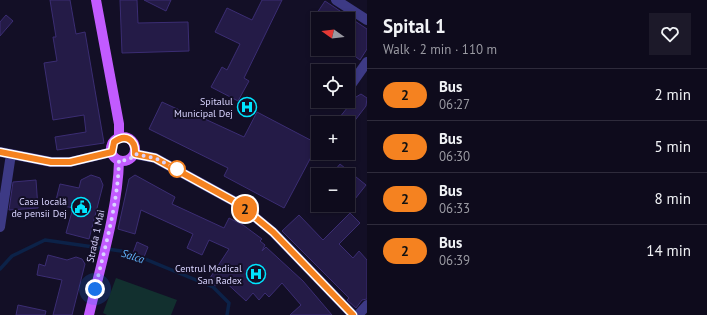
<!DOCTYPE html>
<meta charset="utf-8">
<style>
:root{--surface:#0e0b1c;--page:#1c1929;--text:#f1f3f6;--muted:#9b9ba3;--line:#2e2b3b}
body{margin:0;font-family:"PT Sans",sans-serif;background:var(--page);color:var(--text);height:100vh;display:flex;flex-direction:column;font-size:15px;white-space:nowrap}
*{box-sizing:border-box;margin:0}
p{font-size:13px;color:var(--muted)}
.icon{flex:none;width:22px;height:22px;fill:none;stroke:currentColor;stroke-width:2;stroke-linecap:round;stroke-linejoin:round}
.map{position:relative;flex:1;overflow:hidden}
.drawer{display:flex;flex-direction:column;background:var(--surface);width:340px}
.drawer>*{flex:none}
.badge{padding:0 8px;border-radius:13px;font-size:14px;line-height:26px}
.needle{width:26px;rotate:284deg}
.tools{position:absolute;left:311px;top:12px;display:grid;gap:8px}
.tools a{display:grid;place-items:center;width:44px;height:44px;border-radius:0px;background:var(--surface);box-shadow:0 2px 6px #0003,0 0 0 1px var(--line);font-size:20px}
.you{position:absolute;width:20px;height:20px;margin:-10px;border:3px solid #fff;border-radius:50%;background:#1a73e8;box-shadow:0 0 0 6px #1a73e833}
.map>.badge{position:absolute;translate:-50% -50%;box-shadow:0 0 0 2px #fff}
.round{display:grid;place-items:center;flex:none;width:42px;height:42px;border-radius:0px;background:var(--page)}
.head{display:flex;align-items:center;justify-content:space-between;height:68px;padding:0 16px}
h1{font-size:19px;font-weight:700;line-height:30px}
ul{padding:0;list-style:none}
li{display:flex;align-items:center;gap:12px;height:52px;padding:0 16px;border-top:1px solid var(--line)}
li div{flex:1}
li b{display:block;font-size:15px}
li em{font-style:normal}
li .badge{min-width:44px;font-weight:700;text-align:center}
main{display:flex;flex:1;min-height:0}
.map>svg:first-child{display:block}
.green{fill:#12302f}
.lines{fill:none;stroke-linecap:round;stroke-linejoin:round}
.stream{stroke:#0c2248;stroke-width:3.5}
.building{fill:#241b47;stroke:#3b2d73}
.minor{stroke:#3d3a85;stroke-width:10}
.major{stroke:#c25bff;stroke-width:10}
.line-casing{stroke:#fff;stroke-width:9}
.line{stroke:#f58220;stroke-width:6}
.walk{stroke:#d9d4ff;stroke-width:4;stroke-dasharray:0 7.2}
.stop-dot{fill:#fff;stroke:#f58220;stroke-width:2}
.labels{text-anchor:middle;stroke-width:4;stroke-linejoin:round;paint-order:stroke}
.poi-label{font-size:10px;fill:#d9d4ff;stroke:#130f26;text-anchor:end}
.street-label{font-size:10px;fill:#d9d4ff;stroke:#130f26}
.water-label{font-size:11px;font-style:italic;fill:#62b6ff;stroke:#130f26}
</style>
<main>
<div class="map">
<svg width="367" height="315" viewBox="0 0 367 315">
<rect width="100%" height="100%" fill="#130f26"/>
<path class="green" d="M116,278L177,300L171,315H107L103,313Z"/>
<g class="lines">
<path class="stream" d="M0,269L12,256L45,240L128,252L213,287L229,303L227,315"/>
</g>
<path class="building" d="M50,0H70L76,34L85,32L104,143L57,150L55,137L86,132L84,115L53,120L44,63L57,61L53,37H56Z
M120,0H137L138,23L188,22L189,51L122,53Z
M144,0H171L166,11Z
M262,0H282L244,78L249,81L238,101L211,87L222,67L227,70L240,44L215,32L227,8L252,20Z
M325,1L367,29V49L360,60L348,51V19H313Z
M6,15L13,21L0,36V22Z
M361,94L367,98L366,106L353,123H335L356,97Z
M162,102L186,113L187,111L194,114L244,137L257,112L318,144L284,208L224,176L228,168L149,129Z
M340,164L366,185L355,199L348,194V175H331Z
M91,175L100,178L103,185L89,239L66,233L73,208L55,204L60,184L79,188L81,180Z
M135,175L175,197L172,204L224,228L229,218L243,225L262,239L260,241L265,245L262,251L266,247L303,281L332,315H290L301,305L282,283L269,297L265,293L259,300L253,293L246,301L221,278L216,286L208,281L229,249L209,240L202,255L187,248L193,234L141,210L135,234L118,229L129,179Z
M36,180L38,208L9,210L13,182Z
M350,213L360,223L339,244L353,258L359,251L367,260V299L362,300L356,308L347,300L349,298L282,231L299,215L323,240Z
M137,242L148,247L144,257L133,253Z
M48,255L67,260L76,257L82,259L85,264L72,315H53L62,280L37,275L39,264L45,266Z
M18,305L46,311L45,315H16Z"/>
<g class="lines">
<path class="minor" d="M336,0L367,20
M348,89L367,62
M0,152L51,162H70L112,152
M135,154L155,158L239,204L273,232L353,315
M0,227L11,154
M358,315L367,305"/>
<path class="major" d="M96,0L119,124V138
M111 149a12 12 0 1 1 24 0a12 12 0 1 1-24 0Z
M89,315C100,268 118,208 119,161"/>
</g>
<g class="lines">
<g class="line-casing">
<path id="line" d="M0,152L51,162H70L112,152L114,142C126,133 136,140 135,154L155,158L239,204L273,232L353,315"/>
</g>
<use href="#line" class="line"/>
<path class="walk" d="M95,289C105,247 118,203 119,160C127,161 130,160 135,154L155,158L177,169"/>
</g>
<defs>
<g id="hospital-ring" transform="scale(1)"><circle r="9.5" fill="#130f26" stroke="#00e5ff" stroke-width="1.5"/><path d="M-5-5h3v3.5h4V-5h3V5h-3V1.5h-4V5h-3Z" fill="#00e5ff"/></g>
<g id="civic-ring" transform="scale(1)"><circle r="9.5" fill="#130f26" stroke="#00e5ff" stroke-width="1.5"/><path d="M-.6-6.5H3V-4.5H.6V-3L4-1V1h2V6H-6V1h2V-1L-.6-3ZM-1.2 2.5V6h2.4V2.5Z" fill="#00e5ff"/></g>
</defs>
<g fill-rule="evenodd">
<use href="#hospital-ring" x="247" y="107"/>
<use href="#civic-ring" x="81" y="207"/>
<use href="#hospital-ring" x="256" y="274"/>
</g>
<circle class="stop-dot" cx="177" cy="169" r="8"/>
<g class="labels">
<g class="poi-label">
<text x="233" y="105">Spitalul<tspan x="233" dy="12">Municipal Dej</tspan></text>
<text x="67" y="205">Casa locală<tspan x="67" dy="12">de pensii Dej</tspan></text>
<text x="242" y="272">Centrul Medical<tspan x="242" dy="12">San Radex</tspan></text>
</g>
<g class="street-label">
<text transform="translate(95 236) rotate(-78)" y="4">Strada 1 Mai</text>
</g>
<g class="water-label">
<text transform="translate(133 256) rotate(18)" y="4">Salca</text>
</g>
</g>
</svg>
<div class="tools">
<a><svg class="needle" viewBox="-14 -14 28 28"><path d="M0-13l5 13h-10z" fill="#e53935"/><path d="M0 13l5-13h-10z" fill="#9b9ba3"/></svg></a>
<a><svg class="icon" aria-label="locate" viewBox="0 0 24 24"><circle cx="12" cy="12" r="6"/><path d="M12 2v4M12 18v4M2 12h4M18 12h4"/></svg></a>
<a>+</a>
<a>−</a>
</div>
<div class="you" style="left:95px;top:289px"></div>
<b class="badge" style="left:245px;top:209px;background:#f58220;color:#111">2</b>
</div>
<section class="drawer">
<div class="head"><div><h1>Spital 1</h1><p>Walk · 2 min · 110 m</p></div><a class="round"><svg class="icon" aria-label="heart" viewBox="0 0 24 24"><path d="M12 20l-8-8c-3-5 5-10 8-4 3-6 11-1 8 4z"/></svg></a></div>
<ul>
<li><span class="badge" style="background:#f58220;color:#111">2</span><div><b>Bus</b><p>06:27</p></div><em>2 min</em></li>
<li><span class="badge" style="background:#f58220;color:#111">2</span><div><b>Bus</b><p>06:30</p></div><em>5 min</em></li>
<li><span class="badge" style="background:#f58220;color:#111">2</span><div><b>Bus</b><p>06:33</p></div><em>8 min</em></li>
<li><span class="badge" style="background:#f58220;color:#111">2</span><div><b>Bus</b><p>06:39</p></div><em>14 min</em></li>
</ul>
</section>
</main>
